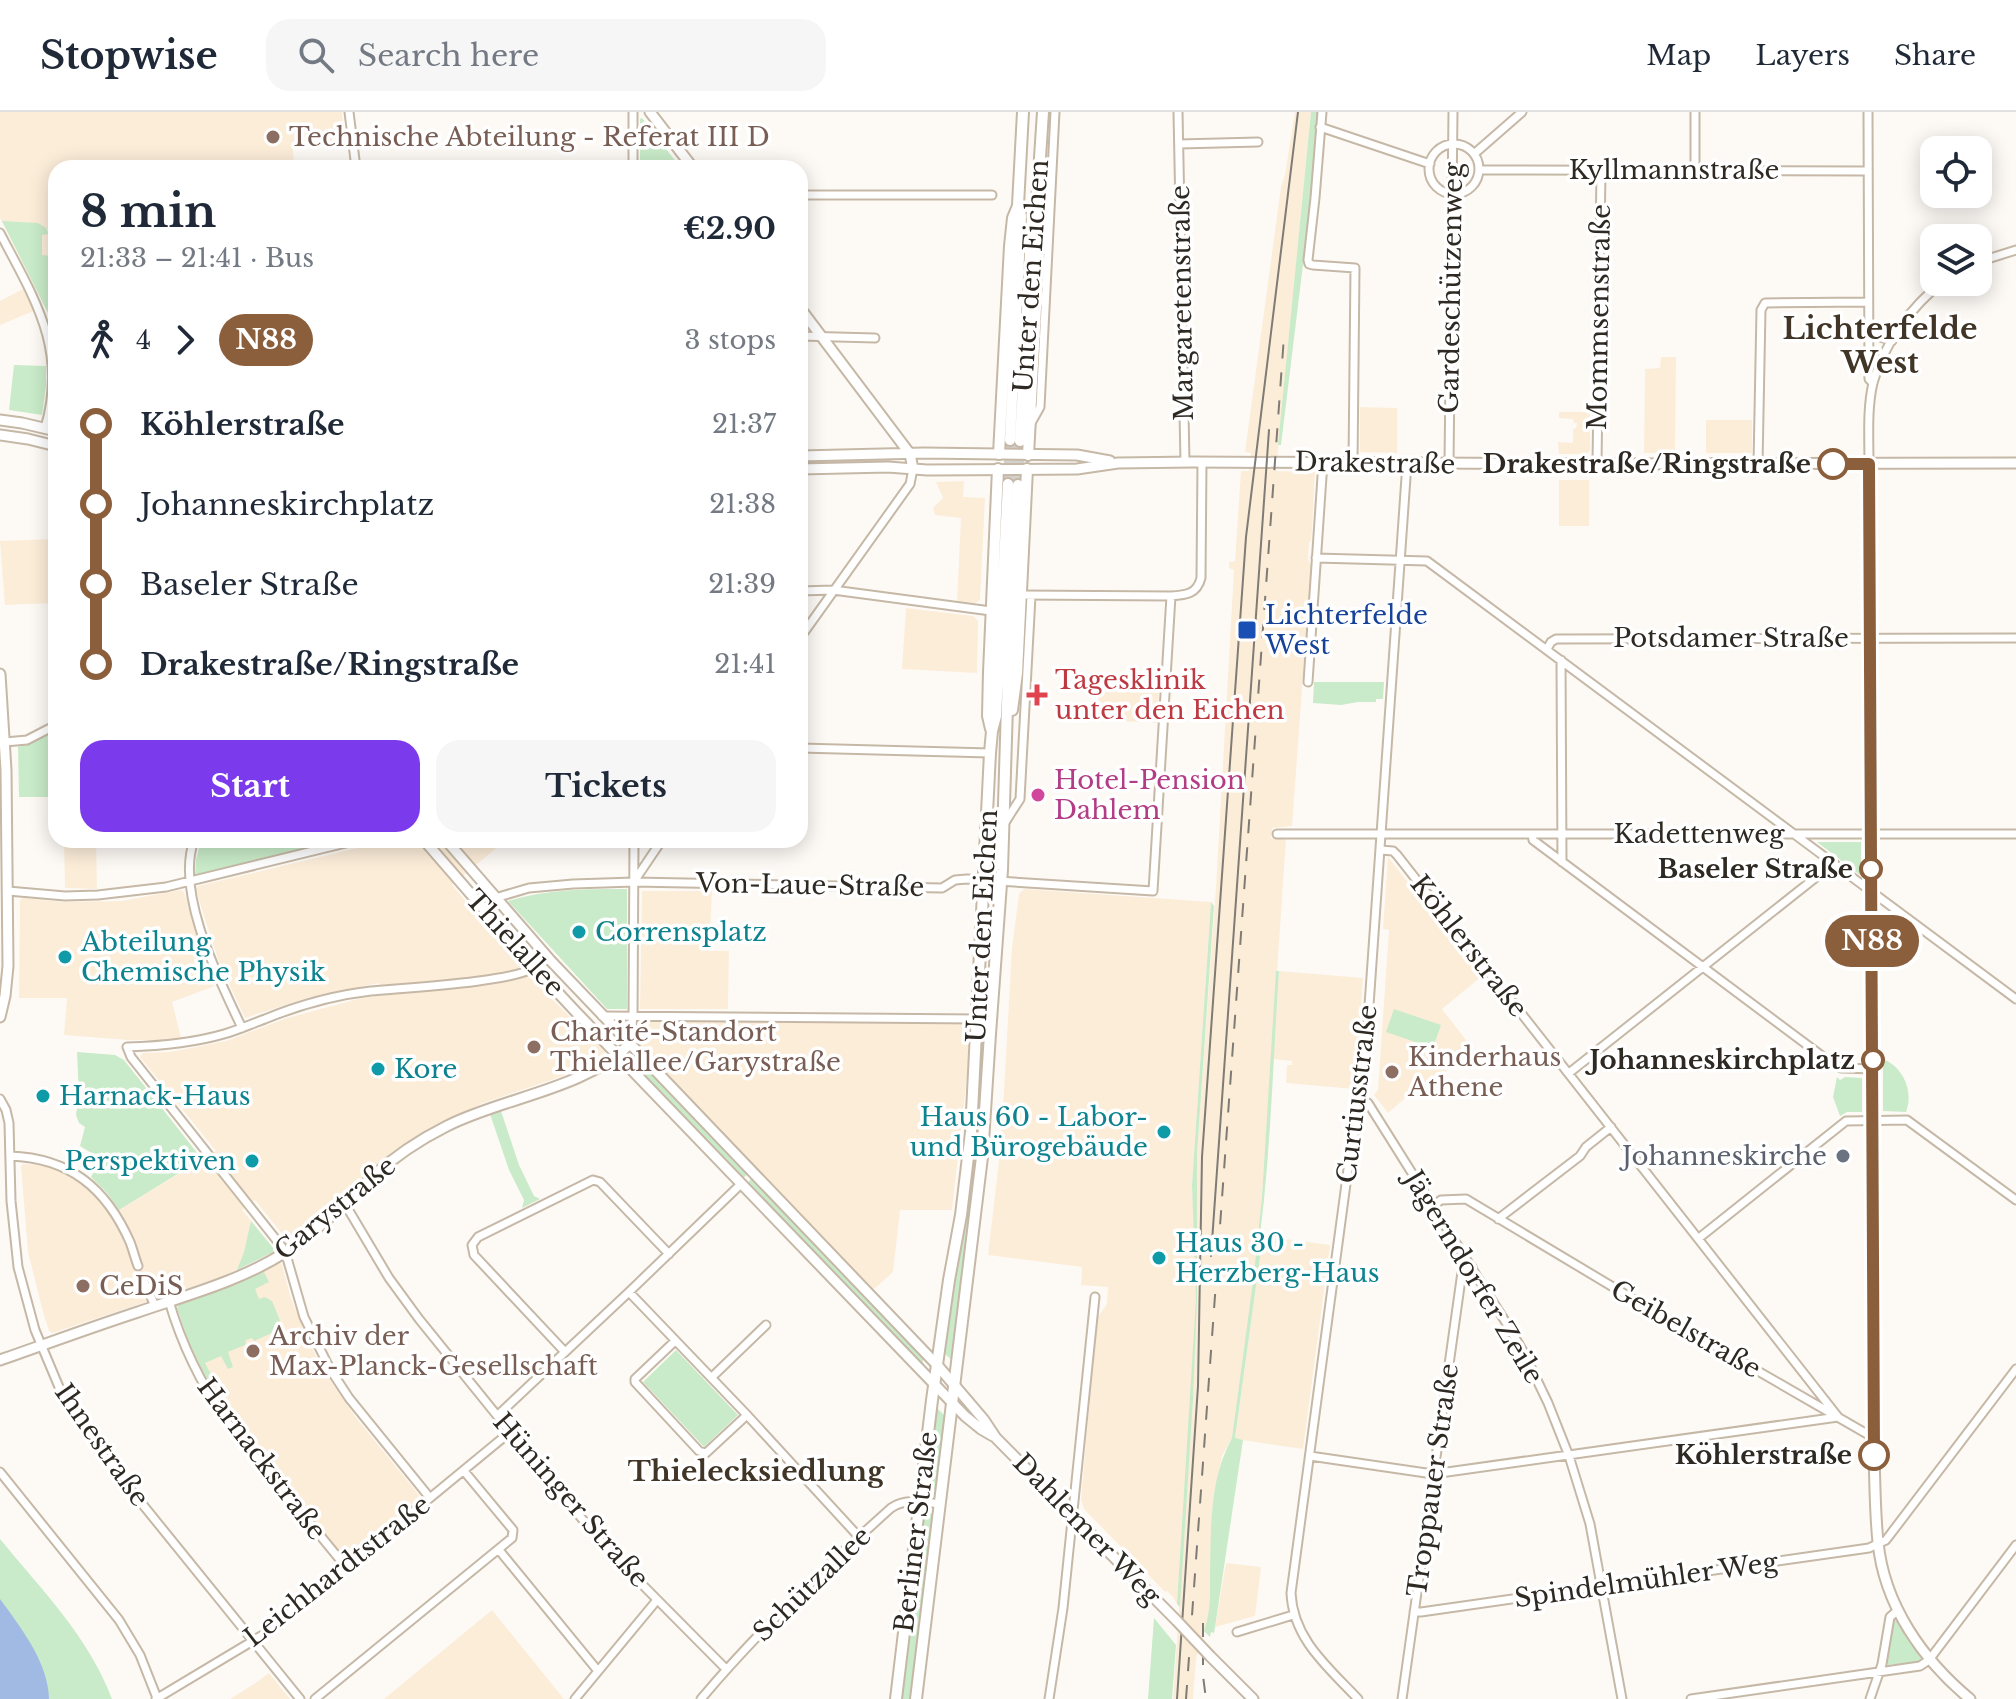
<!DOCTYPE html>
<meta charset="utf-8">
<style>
:root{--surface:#fff;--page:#f6f6f7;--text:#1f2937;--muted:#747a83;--line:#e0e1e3;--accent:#7c3aed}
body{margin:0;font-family:"Libre Baskerville",serif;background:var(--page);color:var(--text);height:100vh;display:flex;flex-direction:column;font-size:30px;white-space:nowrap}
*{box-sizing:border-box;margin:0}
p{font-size:26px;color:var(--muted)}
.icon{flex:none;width:44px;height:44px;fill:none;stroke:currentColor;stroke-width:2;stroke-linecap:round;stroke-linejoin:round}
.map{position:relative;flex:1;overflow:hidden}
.details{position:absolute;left:48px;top:48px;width:760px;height:688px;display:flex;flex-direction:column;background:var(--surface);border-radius:24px;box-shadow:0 4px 20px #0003}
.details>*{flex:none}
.badge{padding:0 16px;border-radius:26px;font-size:28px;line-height:52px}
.tools{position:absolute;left:1920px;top:24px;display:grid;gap:16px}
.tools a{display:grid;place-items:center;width:72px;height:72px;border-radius:16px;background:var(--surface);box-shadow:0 4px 20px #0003;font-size:40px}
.map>.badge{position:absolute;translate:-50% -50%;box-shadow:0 0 0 4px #fff}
.legs{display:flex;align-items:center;gap:12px;height:88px;padding:0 32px;font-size:26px}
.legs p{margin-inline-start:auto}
.headline{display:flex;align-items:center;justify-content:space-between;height:136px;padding:0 32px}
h1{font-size:44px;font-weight:700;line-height:60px}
.primary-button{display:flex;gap:16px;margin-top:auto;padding:16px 32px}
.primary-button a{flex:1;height:92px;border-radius:24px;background:var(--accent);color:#fff;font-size:32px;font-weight:700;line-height:92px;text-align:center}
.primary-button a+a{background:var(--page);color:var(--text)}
ul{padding:0 32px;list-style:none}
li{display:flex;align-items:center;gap:28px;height:80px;font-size:30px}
li i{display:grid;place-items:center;width:12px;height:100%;margin:0 10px;background:currentColor}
li i::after{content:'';width:20px;height:20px;margin:-10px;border:6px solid;border-radius:50%;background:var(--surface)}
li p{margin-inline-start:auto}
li:first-child i{background:linear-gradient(#0000 50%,currentColor 0)}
li:last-child i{background:linear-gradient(currentColor 50%,#0000 0)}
header{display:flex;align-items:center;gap:48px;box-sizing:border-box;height:112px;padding:0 40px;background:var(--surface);border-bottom:2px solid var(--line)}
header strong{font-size:38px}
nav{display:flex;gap:44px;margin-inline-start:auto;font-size:28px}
.search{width:560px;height:72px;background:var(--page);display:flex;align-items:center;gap:20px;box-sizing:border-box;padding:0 28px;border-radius:24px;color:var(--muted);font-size:30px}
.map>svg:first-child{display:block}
.built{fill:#fcedd9}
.green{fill:#c9ebc9}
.water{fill:#a1bae4}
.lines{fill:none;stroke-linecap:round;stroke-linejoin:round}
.primary-tunnel{stroke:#d4d0cc;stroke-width:10;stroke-dasharray:10 5;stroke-linecap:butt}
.street-casing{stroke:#c6b8a6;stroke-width:11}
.secondary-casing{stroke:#c6b8a6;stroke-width:13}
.primary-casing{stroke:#c6b8a6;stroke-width:14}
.street{stroke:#fff;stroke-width:7}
.secondary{stroke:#fff;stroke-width:9}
.primary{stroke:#fff;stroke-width:10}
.tram{stroke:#7f7b75;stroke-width:2}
.rail{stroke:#7f7b75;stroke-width:2;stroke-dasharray:14 14;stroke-linecap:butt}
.secondary-bridge-casing{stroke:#c6b8a6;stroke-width:13;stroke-linecap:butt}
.secondary-bridge{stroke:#fff;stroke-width:9}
.line-1-casing{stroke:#fff;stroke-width:18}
.line-1{stroke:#8b5e3c;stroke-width:12}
.education-dot{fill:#8d6e63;stroke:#fff;stroke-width:3}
.stop-1-dot{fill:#fff;stroke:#8b5e3c;stroke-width:4}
.transit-dot{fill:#1a4fb4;stroke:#fff;stroke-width:3}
.health-dot{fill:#e0444e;stroke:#fff;stroke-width:3}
.hotel-dot{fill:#d1479c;stroke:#fff;stroke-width:3}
.culture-dot{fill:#0f9aa8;stroke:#fff;stroke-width:3}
.worship-dot{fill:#6b7280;stroke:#fff;stroke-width:3}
.labels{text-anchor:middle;stroke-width:7;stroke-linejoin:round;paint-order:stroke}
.education-label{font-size:26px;fill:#785e54;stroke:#fff;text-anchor:start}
.street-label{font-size:26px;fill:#2e2922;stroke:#fff}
.stop-label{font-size:26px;font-weight:bold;fill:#2e2922;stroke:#fff;text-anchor:end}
.transit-label{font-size:26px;fill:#164399;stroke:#fff;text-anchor:start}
.health-label{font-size:26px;fill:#be3a42;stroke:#fff;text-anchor:start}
.hotel-label{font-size:26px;fill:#b23c85;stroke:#fff;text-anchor:start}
.culture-label{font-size:26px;fill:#0d838f;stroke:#fff;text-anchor:start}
.worship-label{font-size:26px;fill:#5b616d;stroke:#fff;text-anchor:end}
.neighbourhood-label{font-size:28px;font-weight:bold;fill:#403526;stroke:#fff}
.quarter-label{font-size:30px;font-weight:bold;fill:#403526;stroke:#fff}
</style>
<header>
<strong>Stopwise</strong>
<div class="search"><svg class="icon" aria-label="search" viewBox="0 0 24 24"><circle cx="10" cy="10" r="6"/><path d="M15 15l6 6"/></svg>Search here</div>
<nav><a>Map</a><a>Layers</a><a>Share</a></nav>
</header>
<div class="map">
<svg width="2016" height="1587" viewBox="0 0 2016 1587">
<rect width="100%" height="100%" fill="#fdfaf6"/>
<path class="built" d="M0,0H342L345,34L293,35L294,56H56V232L48,201L0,106Z
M1295,0H1311L1276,359L1315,360L1312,418L1311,429L1309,431L1308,447L1311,454L1292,714L1272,716L1271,726H1286L1262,1085L1255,1162L1232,1326L1222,1344L1212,1398L1211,1499L1196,1547L1193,1587H1173L1193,1288L1196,1195L1177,1492L1173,1485L1167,1479L1165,1480L1084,1397L1081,1387L1097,1206L1107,1192L1108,1175L1081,1173L1082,1155L988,1143L1001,1032L1012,836L1019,782L1024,777L1211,790L1192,1073L1197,1181V1042L1216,775L1234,458L1229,456V450L1235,449L1241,359H1249L1251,341L1245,340L1281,75L1285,63Z
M25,176L36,198L0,213V189Z
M1661,245H1676L1675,341H1644L1645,257L1660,256Z
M1360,295L1397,296V341L1360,340Z
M1559,300H1590V338L1587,342H1559L1558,330L1572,331L1573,330V317L1576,316L1577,311H1574L1573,307L1559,306Z
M1706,308H1752V341H1706Z
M1559,368H1589V414H1559Z
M964,369L963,385L985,386L980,488L975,491L957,489L961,406L935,403L933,396L943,386L936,370Z
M53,427L56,491L5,493L0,429Z
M906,496L973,504L978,509L977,561L902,557Z
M1099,569L1159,573L1158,611L1097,608Z
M64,728H96L97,777L65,776Z
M391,728H506L452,773L531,866L605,940L604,943L563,964L483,991L426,1018L395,1038L367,1060L323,1104L290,1129L287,1128L255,1088L242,1098L274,1137L273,1140L221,1165L52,1221L49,1219L43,1200L28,1140L21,1054L23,1052L40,1053L43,1052L72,1064L92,1080L111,1103L216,1039L140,945L142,941L170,940L226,929L287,906L358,887L383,883L379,871L310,885L245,906L219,850L204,804L196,777L198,774Z
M1388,745L1482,864L1442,897L1473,937L1415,985L1411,981L1388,1001L1374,983L1378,978L1389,818L1383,817Z
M181,778L184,780L199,832L215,874L172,890L181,926L162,928H128L64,923L67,886H19L20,788L23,786L63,790L122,789Z
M642,779H712L709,839H729L728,897H640Z
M1279,859L1363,866L1357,956L1354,977L1286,971L1287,953H1292V949L1273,947Z
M639,907L966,911L967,918L970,919L967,964L952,1098H900L893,1160L872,1179L637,934V908Z
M1263,1124L1330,1133L1303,1337L1235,1327Z
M280,1151L282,1152L290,1184L309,1230L325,1261L357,1307L419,1383L417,1389L350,1444H346L342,1443L250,1330L221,1290L201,1257L188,1228L177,1196L178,1193L235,1173Z
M1226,1451L1261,1455L1255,1504L1215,1515Z
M492,1498L564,1587H384Z
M269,1561L290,1587H230L254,1572Z"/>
<path class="green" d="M1311,0H1318L1311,87L1281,333H1278Z
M642,6L681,56H640V7Z
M2,109L38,111L46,116L48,122L42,123V143L51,144V197L48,201Z
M14,253L46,254V273L42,303L9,298Z
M1314,570H1384L1383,587H1376V590H1358L1341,593L1313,591Z
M56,616V685H19L18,635Z
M201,728H344L195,764L196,748Z
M1817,730H1861V761L1860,763Z
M627,777V897H607L508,789C548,777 585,777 627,777Z
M1211,790L1214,794L1197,1042V1187L1193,1288L1180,1495L1177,1492L1196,1187L1192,1073Z
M1276,859H1279C1273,947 1271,1036 1260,1123L1263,1124L1235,1326L1243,1328L1215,1515L1214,1521L1211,1520L1210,1525L1204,1519C1211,1498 1210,1485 1210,1463C1211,1416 1209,1368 1232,1326L1254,1162L1262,1085Z
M1394,897L1441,913L1433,936L1386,920Z
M77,940L115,943L124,948L202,1047L119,1098L107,1081L91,1065L101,1047L80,1034L85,1015L79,1011L76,1003L79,983Z
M1883,947C1903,955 1914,979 1906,1000L1883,999Z
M640,949L749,1061L742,1067L639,959V950Z
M1837,965L1840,968L1845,965L1862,966V1000H1847L1840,1004L1833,985Z
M981,983L980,1027L954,1250L945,1242L962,1126L979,984Z
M501,999L519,1053L534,1084L540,1087L522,1096L524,1088L509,1058L490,1002Z
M752,1065L924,1243L922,1256L747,1072Z
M251,1109L274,1137L273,1140L237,1158L244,1140Z
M264,1160L269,1170L255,1177L259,1187L265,1185L272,1189L281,1211L274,1214L279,1229L276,1230L272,1221L254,1229L252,1226L246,1228L245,1233L228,1240L233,1255L228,1257L221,1244L205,1251L213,1266L207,1268L188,1228L177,1196L178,1193L235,1173Z
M676,1238L738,1303L704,1335L643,1270Z
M935,1294L944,1303L942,1323L944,1333L938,1378L925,1377Z
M922,1400L935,1402L913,1587H900Z
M0,1427C41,1477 89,1525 112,1587H0Z
M1154,1506L1176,1533L1172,1587H1148Z
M1895,1507L1899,1509L1920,1543L1921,1547L1918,1550L1888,1553L1887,1550L1892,1514L1890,1511Z"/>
<path class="water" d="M0,1487C21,1516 48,1550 49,1587H0Z"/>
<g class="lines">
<path class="primary-tunnel" d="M1008,372L1010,328
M1018,373L1020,329"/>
<g class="street-casing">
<path id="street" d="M349,0L356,56
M633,0V56
M1178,0L1185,350
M1322,0L1315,86L1308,148L1309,152L1313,153L1355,156L1353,351
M1695,0V58
M1868,0L1869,267L1873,271
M1320,15L1430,52
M1179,32L1258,30
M1429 57a25 25 0 1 1 50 0a25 25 0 1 1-50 0Z
M1474,42L1522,0
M1479,58L1868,59
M800,83H992
M0,121C35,188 68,237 45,316
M1978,150L2016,138
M1869,221L1892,229
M800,224L875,226
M1031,311L1040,295L1055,0
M1449,352L1453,0
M1597,352L1601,58
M1758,352L1761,198L1765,191L1868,190
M1869,352C1869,326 1867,296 1873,271C1883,233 1912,193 1943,170
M1316,446L1427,449L2016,887
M800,479L833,478L991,499
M1021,483L1171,484C1186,483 1197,482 1201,466L1202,350
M800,526L910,372L913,357
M1547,537L1551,530L1556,527L2016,526
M1561,548L1562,750
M1308,570L1323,350
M5,630L27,628L56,613
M800,636L990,641
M1004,712L1020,687L1031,484
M1277,722H2016
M1532,722L1533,728L1834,953L1841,956L1873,957
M194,728C175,782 219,867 242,916
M1381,738L1393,739L1397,743L1838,1305
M635,768L662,728
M8,779L65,784L98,783L166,775L358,728
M495,786L529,776L573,772L634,770L942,776L955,768L967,767L1153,779L1171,484
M602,904L978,907
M630,932L633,904L634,728
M1569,961L1834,751
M0,987L6,998L9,1011L11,1089L18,1155L35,1218L59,1275L101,1341L300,1587
M1360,990L1368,991L1505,1209L1523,1239L1548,1291L1569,1344L1590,1412L1622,1587
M10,1044C70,1046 106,1076 130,1130C133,1138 135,1146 138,1154
M345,1092L389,1166L419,1207L537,1353L609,1439L726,1557
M1433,1094L1441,1088L1466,1087L1628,1184L1874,1326
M1498,1107L1580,1044L1586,1035L1611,1015
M1699,1126L1846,1009L1907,1008L2016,1088
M142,1165L155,1194
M629,1180L747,1303L859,1425
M169,1189C182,1234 201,1272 227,1310L346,1455
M675,1229L635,1267V1270L699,1339L706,1341L747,1303
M565,1240L474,1143L472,1133L478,1125L593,1068L600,1070L669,1142
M712,1265L766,1213
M498,1303L629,1180L741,1072
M1310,1344L1433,1362L1838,1305
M0,1360L119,1508L140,1543L157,1586
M430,1386L349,1286L330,1257L304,1205L287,1146L282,1135L131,945L127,935C160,934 193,931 224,922C238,918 251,912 265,907C299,893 335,883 371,879C400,876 518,870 534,855
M499,1438L598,1559
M1414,1500H1421L1869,1436L1886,1428L2016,1257
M1237,1520L1293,1503
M156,1587L266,1521L510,1320
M315,1587L512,1426L513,1418L464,1359
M575,1587L657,1488
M701,1587C759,1518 824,1456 891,1396C906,1386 922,1390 940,1392
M1049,1587L1063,1496L1095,1185
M1358,1587C1328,1555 1293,1527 1291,1481L1348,1057L1364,965L1407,351
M1402,1587L1462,1160L1472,1155
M1691,1587L1920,1554L1929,1548L2016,1433
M1870,1587L1882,1552L1890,1505L1897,1499"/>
</g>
<g class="secondary-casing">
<path id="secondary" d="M650,0L693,56
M800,196L910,342L913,357
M0,308L22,311L56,319
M0,323L28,327L56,334
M800,344L924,341L1077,343L1110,349
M1869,352L1874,1343C1875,1372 1875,1402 1878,1430C1884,1493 1923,1548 1970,1587
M800,357L888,355L927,358L1077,357L1118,351L1193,350L1613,352L2016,351
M0,562L6,658L8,854L5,884L0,905
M424,728L534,855L576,900L965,1304L981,1317L993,1324
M446,728L550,848L938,1254L984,1308L996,1326L1177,1509
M0,1248C46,1232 92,1215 138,1200C187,1183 240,1169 284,1141C317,1120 344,1092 372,1065C394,1045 421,1027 447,1014C504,985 583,978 630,932
M1210,1544L1253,1587"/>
</g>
<g class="primary-casing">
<path id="primary" d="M1010,328L1021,104L1018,93L1023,0
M1020,329L1032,105L1037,91L1043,0
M999,342L1010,134L1013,106L1018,94
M1028,343L1041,103L1037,91
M1012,598L1017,561L1027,357
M991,617L988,604L989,560L998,357
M896,1587L932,1288L949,1168L961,1103L971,1020L990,641L992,619L996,604L1008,372
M916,1587L982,1045L990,922L1002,758L1008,561L1018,373"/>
</g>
<use href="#street" class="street"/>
<use href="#secondary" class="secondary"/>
<use href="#primary" class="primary"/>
<path class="tram" d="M1211,1144L1269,318
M1177,1587L1198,1274L1202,1045L1246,425L1298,0"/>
<path class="rail" d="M1203,1511V1564L1206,1587
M1186,1587L1284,224"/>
<g class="secondary-bridge-casing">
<path id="secondary-bridge" d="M1177,1509L1210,1544"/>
</g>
<use href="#secondary-bridge" class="secondary-bridge"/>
</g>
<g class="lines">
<g class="line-1-casing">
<path id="line-1" d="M1833,352H1869L1874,1343"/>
</g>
<use href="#line-1" class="line-1"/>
</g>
<g class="education-dot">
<circle cx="273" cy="25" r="8"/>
<circle cx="534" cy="935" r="8"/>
<circle cx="1392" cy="960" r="8"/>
<circle cx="83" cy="1174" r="8"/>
<circle cx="253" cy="1239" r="8"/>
</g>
<g class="stop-1-dot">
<circle cx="1833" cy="352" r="14"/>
<circle cx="1871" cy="757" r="10"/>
<circle cx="1873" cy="948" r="10"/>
<circle cx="1874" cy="1343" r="14"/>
</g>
<rect class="transit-dot" x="1237" y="508" width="20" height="20" rx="4"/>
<path class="health-dot" d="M1033 571h8v8h8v8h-8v8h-8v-8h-8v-8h8z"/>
<circle class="hotel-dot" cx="1038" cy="683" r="8"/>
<g class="culture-dot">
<circle cx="579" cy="820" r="8"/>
<circle cx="65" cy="845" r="8"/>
<circle cx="378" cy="957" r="8"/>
<circle cx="43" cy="984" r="8"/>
<circle cx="1164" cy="1020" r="8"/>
<circle cx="252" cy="1049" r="8"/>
<circle cx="1159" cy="1146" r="8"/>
</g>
<circle class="worship-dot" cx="1843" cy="1044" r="8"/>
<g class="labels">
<g class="education-label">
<text x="289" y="34">Technische Abteilung - Referat III D</text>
<text x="550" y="929">Charité-Standort<tspan x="550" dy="30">Thielallee/Garystraße</tspan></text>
<text x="1408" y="954">Kinderhaus<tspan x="1408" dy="30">Athene</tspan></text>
<text x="99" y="1183">CeDiS</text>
<text x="269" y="1233">Archiv der<tspan x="269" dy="30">Max-Planck-Gesellschaft</tspan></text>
</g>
<g class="street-label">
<text x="1674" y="67">Kyllmannstraße</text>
<text transform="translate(1031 164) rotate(-86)" y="9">Unter den Eichen</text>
<text transform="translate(1451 176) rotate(-89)" y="9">Gardeschützenweg</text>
<text transform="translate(1182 191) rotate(-91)" y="9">Margaretenstraße</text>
<text transform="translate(1599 205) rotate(-89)" y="9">Mommsenstraße</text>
<text transform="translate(1375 351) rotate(1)" y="9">Drakestraße</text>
<text x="1731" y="535">Potsdamer Straße</text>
<text x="1699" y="731">Kadettenweg</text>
<text transform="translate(810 773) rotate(1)" y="9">Von-Laue-Straße</text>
<text transform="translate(982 814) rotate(-87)" y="9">Unter den Eichen</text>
<text transform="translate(515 831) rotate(48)" y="9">Thielallee</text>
<text transform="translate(1469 834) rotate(52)" y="9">Köhlerstraße</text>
<text transform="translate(1357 982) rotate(-83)" y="9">Curtiusstraße</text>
<text transform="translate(335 1096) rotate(-39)" y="9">Garystraße</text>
<text transform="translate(1474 1165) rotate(59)" y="9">Jägerndorfer Zeile</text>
<text transform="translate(1686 1217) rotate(30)" y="9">Geibelstraße</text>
<text transform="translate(102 1333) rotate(55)" y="9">Ihnestraße</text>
<text transform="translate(262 1347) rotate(53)" y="9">Harnackstraße</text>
<text transform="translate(1433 1368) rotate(-82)" y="9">Troppauer Straße</text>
<text transform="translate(571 1388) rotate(49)" y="9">Hüninger Straße</text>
<text transform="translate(1087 1417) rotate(46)" y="9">Dahlemer Weg</text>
<text transform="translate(916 1420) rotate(-83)" y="9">Berliner Straße</text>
<text transform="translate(337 1459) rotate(-38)" y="9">Leichhardtstraße</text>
<text transform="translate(1646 1468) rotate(-8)" y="9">Spindelmühler Weg</text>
<text transform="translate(812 1472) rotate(-44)" y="9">Schützallee</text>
</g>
<g class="stop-label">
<text x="1811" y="361">Drakestraße/Ringstraße</text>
<text x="1853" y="766">Baseler Straße</text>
<text x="1855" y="957">Johanneskirchplatz</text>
<text x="1852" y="1352">Köhlerstraße</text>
</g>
<g class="transit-label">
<text x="1265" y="512">Lichterfelde<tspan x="1265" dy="30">West</tspan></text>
</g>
<g class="health-label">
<text x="1055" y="577">Tagesklinik<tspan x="1055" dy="30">unter den Eichen</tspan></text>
</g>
<g class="hotel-label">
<text x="1054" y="677">Hotel-Pension<tspan x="1054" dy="30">Dahlem</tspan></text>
</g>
<g class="culture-label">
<text x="595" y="829">Corrensplatz</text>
<text x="81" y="839">Abteilung<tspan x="81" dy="30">Chemische Physik</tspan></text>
<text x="394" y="966">Kore</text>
<text x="59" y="993">Harnack-Haus</text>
<text x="1148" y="1014" text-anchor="end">Haus 60 - Labor-<tspan x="1148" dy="30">und Bürogebäude</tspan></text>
<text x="236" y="1058" text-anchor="end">Perspektiven</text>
<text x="1175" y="1140">Haus 30 -<tspan x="1175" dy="30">Herzberg-Haus</tspan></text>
</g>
<g class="worship-label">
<text x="1827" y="1053">Johanneskirche</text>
</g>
<g class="neighbourhood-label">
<text x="756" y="1369">Thielecksiedlung</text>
</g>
<g class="quarter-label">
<text x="1880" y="227">Lichterfelde<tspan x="1880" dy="34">West</tspan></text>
</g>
</g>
</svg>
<div class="tools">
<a><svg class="icon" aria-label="locate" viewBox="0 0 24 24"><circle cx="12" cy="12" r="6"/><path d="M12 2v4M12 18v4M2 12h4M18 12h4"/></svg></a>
<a><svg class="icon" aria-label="layers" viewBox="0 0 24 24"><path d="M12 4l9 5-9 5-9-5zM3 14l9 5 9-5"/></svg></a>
</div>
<b class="badge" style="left:1872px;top:829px;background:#8b5e3c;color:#fff">N88</b>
<section class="details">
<div class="headline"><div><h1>8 min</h1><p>21:33 – 21:41 · Bus</p></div><b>€2.90</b></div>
<div class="legs"><svg class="icon" aria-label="walk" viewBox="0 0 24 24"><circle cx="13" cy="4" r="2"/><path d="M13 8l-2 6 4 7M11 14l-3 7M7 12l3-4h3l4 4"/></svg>4<svg class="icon" aria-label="forward" viewBox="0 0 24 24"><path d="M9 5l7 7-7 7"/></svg><b class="badge" style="background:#8b5e3c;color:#fff">N88</b><p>3 stops</p></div>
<ul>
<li><i style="color:#8b5e3c"></i><b>Köhlerstraße</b><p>21:37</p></li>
<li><i style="color:#8b5e3c"></i><span>Johanneskirchplatz</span><p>21:38</p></li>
<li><i style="color:#8b5e3c"></i><span>Baseler Straße</span><p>21:39</p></li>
<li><i style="color:#8b5e3c"></i><b>Drakestraße/Ringstraße</b><p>21:41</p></li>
</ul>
<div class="primary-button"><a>Start</a><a>Tickets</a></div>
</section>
</div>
